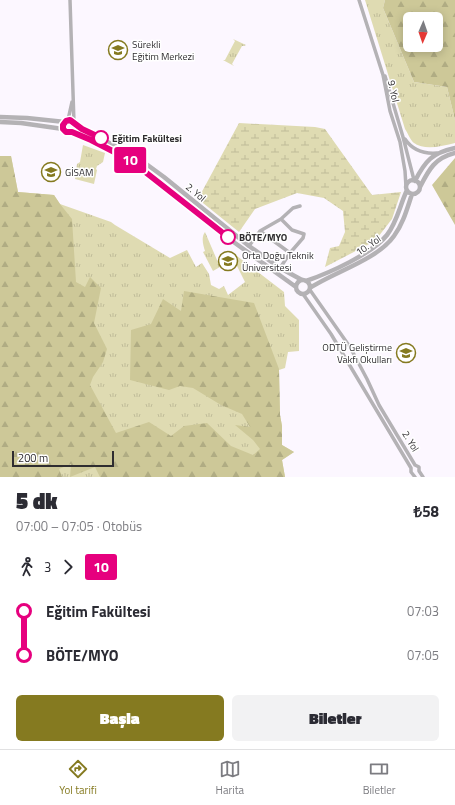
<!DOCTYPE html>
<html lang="tr">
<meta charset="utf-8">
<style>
:root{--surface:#fff;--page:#f2f2f3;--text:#2b2b33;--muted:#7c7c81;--line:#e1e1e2;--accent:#857a20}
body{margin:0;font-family:"Titillium Web",sans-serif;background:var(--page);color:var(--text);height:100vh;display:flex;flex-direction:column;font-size:15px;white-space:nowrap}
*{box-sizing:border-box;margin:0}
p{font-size:13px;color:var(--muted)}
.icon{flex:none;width:22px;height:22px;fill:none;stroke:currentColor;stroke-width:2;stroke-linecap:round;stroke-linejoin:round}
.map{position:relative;height:477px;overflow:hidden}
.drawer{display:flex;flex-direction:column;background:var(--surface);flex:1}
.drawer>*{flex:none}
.badge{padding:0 8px;border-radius:3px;font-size:14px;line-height:26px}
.needle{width:26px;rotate:182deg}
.tools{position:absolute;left:403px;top:12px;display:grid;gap:8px}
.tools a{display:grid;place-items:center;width:40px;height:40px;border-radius:6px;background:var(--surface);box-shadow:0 2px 10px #0003;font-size:20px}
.scale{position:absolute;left:12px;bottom:10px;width:102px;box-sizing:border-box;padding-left:4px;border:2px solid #2f2d30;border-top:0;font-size:11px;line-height:14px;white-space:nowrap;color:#2f2d30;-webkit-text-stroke:3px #fff;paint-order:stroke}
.map>.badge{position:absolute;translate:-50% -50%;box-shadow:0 0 0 2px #fff}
.legs{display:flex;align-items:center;gap:6px;height:44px;padding:0 16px;font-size:13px}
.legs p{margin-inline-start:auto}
.overview{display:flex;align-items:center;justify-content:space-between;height:68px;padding:0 16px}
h1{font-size:22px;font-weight:800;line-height:30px}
.primary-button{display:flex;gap:8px;margin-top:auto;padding:8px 16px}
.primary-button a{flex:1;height:46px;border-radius:6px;background:var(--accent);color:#fff;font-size:16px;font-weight:800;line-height:46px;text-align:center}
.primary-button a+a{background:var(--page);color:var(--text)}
ul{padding:0 16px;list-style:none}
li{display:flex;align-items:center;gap:14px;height:44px;font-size:15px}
li i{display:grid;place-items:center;width:6px;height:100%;margin:0 5px;background:currentColor}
li i::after{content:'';width:10px;height:10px;margin:-5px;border:3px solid;border-radius:50%;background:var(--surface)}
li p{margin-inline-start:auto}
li:first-child i{background:linear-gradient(#0000 50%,currentColor 0)}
li:last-child i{background:linear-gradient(currentColor 50%,#0000 0)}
.tabs{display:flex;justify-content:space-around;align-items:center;height:56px;border-top:1px solid var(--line);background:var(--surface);font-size:11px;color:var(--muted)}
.tabs a{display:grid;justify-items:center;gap:2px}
.tabs .on{color:var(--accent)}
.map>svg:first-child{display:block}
.grass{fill:url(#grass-tufts)}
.forest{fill:url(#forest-firs);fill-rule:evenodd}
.wetland{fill:url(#wetland-marsh)}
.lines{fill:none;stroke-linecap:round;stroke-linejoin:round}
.minor{stroke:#b4b2b5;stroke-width:3.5}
.tertiary{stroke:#b4b2b5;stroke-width:4.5}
.line-1-casing{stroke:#fff;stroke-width:9}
.line-1{stroke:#e6007e;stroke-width:6}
.stop-1-dot{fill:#fff;stroke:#e6007e;stroke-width:2}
.labels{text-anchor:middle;stroke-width:3;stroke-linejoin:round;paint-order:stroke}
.poi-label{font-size:10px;fill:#2f2d30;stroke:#fff;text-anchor:start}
.street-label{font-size:10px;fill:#2f2d30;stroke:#fff}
.stop-label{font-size:10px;font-weight:bold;fill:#2f2d30;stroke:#fff;text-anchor:start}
</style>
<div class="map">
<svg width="455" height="477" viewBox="0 0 455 477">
<defs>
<pattern id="grass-tufts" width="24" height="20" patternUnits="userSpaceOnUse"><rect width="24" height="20" fill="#dfdbb2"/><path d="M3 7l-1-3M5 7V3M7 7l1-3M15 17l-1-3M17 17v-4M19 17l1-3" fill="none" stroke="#c0bc99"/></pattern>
<pattern id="forest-firs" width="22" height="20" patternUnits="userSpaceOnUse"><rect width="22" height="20" fill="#cdc898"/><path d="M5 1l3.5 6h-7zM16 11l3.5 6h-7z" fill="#b0ac83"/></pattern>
<pattern id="wetland-marsh" width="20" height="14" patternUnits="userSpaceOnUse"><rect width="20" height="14" fill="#dfdbb2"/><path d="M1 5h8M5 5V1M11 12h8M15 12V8" fill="none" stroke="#c0bc99"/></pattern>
</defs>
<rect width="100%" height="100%" fill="#fcf7ff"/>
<path class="grass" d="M365,0H385L383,8L414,82L447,87L455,120V143C442,146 425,151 414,143C410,140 408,133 405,129Z
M233,39L246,45L244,46H242L232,64L234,66L223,60H225L235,41Z
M83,145L105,153L103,162L97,166L96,169L97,170L94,184L75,179L77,164L80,162Z
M0,156H11L18,192L54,195L60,204L111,222L115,225L170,258L187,250L196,267L202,263L209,274L211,285L219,289L224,286L228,295L245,282L229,250L284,292L285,306L299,320V351L288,352L285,368L279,370L280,415L282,426V445L294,452L282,460L285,477H0Z
M205,232L220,267L213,271L203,252L205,251C203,245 201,237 205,232Z"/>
<path class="forest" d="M385,0H455V120L447,87L414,82L383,8ZM410,19H436V45H410Z
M0,156H11L18,192L54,195L60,204L72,219L76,282L85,287L90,277L101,288L94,323L107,349L103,362L93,377L90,385L116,433L149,422L171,436L184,426L207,423L231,446L253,455L260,449L253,440L235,425L250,427L242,414L221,405L193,388L180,386L169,390L130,380L131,330L151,324L163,299L181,311L184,291L254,303L279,369L280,415L282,426V445L294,452L282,460L285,477H100L95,467L70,477L71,464L59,469L62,477H0Z
M455,158V225L432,185Z"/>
<path class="wetland" d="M239,123L315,127L325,129L372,195L401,192L392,219L375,241L325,267L330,248L339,246L345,232L343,211L324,198L297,193L255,209L239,232L198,199Z"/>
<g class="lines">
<path class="minor" d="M70,0L74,123
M359,0L383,75L390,111L400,142L405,171L406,187
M385,76L403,137L414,180
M68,120L72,102
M405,139C413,151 424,154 437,153
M281,219L292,230L304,234L303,238L290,253
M260,231L290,253L280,268
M249,246L260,231L281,219L293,208L300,206
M310,290L350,347L367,379L379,405L415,465L419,467V471L423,477
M303,294L331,334L411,468V472L415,477"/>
<path class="tertiary" d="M0,117L27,118L65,122
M63 127a6 6 0 1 1 12 0a6 6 0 1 1-12 0Z
M0,122L21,123L63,129
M75,125L138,158L164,177L249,246L280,268L302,280
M71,132L105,146L130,160L235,243L296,287
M406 187a7 7 0 1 1 14 0a7 7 0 1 1-14 0Z
M415,181C425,161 432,153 455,148
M420,187C429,169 435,158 455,153
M296 287a7 7 0 1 1 14 0a7 7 0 1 1-14 0Z
M306,281C329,273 372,254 387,235C397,222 400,205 407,190
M310,288C334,272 377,260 394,236C403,224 407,209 412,194"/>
</g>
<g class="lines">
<g class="line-1-casing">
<path id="line-1" d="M101,138L82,129L70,120L66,121L63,125V129L66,132H72L91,140L130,160L228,237"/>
</g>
<use href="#line-1" class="line-1"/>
</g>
<defs>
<g id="school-ring" transform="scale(1)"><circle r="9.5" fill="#fff" stroke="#857a20" stroke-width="1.5"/><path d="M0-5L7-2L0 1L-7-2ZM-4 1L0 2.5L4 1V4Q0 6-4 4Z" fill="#857a20"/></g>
<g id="university-ring" transform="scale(1)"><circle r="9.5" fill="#fff" stroke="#857a20" stroke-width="1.5"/><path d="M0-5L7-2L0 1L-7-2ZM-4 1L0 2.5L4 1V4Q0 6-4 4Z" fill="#857a20"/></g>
</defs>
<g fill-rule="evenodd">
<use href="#school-ring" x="118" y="50"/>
<use href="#university-ring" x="51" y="172"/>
<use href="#university-ring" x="228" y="261"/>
<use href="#school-ring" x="406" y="353"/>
</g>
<g class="stop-1-dot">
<circle cx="101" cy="138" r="7"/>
<circle cx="228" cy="237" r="7"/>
</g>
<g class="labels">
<g class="poi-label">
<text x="132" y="48">Sürekli<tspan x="132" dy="12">Eğitim Merkezi</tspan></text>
<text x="65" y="176">GİSAM</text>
<text x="242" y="259">Orta Doğu Teknik<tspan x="242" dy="12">Üniversitesi</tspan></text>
<text x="392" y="351" text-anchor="end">ODTÜ Geliştirme<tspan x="392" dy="12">Vakfı Okulları</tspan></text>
</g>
<g class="street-label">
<text transform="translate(394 91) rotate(78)" y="4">9. Yol</text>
<text transform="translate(196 192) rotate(40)" y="4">2. Yol</text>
<text transform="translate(368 245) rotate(-34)" y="4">10. Yol</text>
<text transform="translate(411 441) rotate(59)" y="4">2. Yol</text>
</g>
<g class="stop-label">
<text x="112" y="142">Eğitim Fakültesi</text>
<text x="239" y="241">BÖTE/MYO</text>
</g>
</g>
</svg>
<div class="tools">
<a><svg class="needle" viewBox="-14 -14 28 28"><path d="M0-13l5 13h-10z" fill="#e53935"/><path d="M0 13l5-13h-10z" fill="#7c7c81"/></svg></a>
</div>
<div class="scale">200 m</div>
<b class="badge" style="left:130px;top:160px;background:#e6007e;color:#fff">10</b>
</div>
<section class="drawer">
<div class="overview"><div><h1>5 dk</h1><p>07:00 – 07:05 · Otobüs</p></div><b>₺58</b></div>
<div class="legs"><svg class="icon" aria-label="walk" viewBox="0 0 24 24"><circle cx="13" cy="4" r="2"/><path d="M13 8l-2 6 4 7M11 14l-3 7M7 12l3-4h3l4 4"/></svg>3<svg class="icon" aria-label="forward" viewBox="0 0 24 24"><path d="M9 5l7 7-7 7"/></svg><b class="badge" style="background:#e6007e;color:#fff">10</b></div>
<ul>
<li><i style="color:#e6007e"></i><b>Eğitim Fakültesi</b><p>07:03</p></li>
<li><i style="color:#e6007e"></i><b>BÖTE/MYO</b><p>07:05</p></li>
</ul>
<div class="primary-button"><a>Başla</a><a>Biletler</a></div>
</section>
<nav class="tabs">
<a class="on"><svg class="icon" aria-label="directions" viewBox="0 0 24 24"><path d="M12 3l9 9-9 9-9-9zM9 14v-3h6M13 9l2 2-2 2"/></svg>Yol tarifi</a>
<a><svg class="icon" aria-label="map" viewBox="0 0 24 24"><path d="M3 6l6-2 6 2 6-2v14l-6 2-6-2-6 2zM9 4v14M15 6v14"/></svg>Harita</a>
<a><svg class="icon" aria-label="tickets" viewBox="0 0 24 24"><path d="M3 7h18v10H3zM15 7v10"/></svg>Biletler</a>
</nav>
